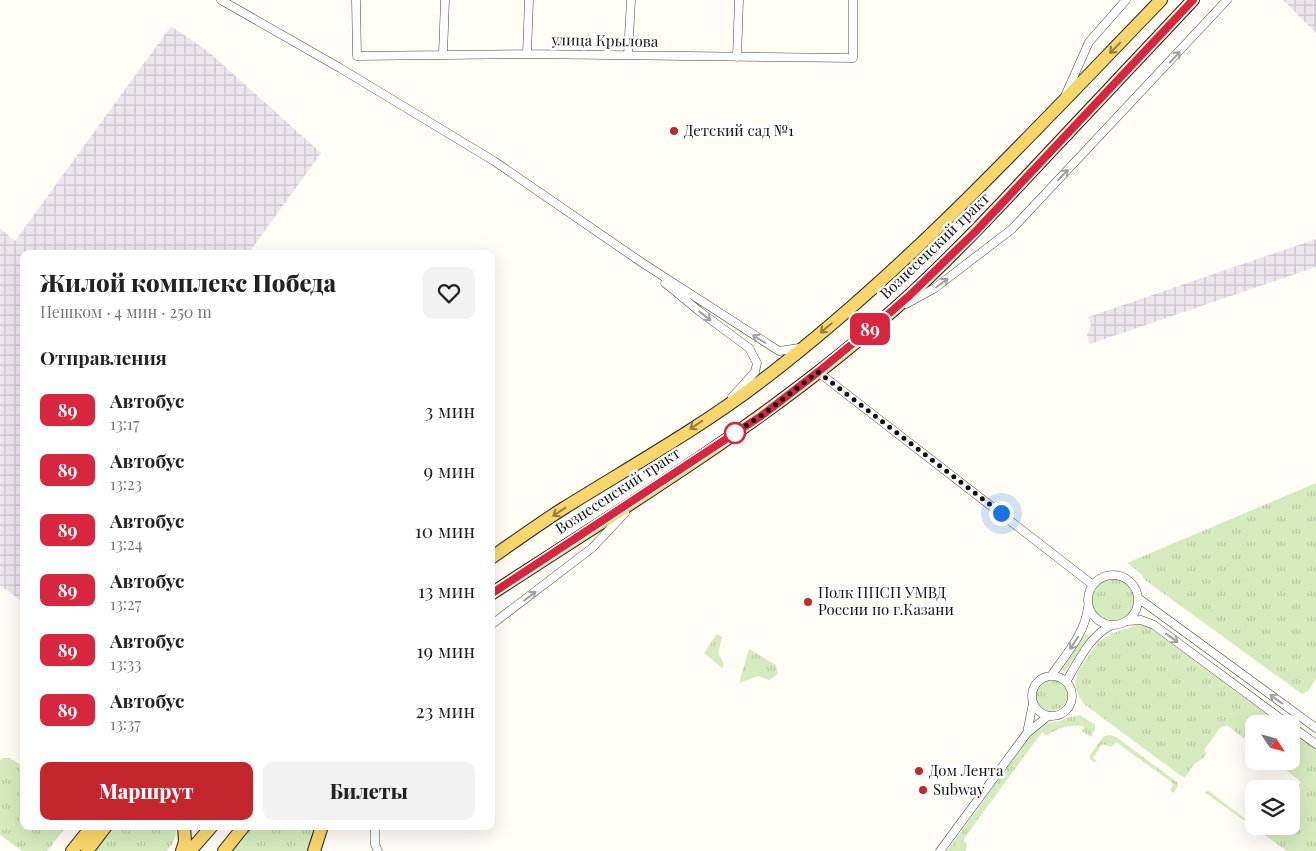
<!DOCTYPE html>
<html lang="ru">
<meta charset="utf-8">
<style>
:root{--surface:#fff;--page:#f2f2f2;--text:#222;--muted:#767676;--accent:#c4262e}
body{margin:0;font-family:"Playfair Display",serif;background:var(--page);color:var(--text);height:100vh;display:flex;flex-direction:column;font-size:19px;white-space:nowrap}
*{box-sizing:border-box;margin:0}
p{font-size:16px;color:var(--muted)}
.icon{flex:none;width:28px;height:28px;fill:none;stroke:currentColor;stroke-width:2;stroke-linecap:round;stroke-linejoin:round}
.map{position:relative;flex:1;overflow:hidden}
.drawer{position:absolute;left:20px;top:250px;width:475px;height:580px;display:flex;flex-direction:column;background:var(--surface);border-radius:10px;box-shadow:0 5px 20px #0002}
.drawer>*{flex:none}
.badge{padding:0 10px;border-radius:8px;font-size:18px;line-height:32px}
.needle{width:32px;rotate:126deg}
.buttons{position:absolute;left:1245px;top:715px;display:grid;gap:10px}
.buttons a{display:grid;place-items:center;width:55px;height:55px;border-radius:10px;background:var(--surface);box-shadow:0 5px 20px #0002;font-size:25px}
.you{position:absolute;width:25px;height:25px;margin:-12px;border:4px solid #fff;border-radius:50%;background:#1a73e8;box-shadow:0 0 0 8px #1a73e833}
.map>.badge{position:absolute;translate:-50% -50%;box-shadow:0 0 0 2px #fff}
h2{padding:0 20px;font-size:19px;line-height:45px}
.round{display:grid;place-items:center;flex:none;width:52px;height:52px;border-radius:10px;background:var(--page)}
.overview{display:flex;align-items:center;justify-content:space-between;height:85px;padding:0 20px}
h1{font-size:24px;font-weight:800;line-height:38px}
.button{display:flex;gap:10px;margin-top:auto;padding:10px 20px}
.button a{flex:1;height:58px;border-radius:10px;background:var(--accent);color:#fff;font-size:20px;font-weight:800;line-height:58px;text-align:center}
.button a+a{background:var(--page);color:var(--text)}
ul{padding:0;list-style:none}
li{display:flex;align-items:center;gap:15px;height:60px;padding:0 20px}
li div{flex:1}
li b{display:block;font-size:19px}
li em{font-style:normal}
li .badge{min-width:55px;font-weight:700;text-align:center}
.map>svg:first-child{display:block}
.industrial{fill:url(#industrial-grid)}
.grass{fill:url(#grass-tufts)}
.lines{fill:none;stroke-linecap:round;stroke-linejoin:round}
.street-casing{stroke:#444;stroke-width:9}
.primary-casing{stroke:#222;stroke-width:14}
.street{stroke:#fff;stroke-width:8}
.primary{stroke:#f9d66b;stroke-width:12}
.oneway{stroke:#917d42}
.oneway2{stroke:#a0a0a0}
.line-casing{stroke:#fff;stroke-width:11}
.line{stroke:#d7263d;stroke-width:8}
.walk{stroke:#111;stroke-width:5;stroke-dasharray:0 9}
.poi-dot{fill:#c4262e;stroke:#fff;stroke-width:2}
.stop-dot{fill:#fff;stroke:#d7263d;stroke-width:2.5}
.labels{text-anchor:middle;stroke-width:5;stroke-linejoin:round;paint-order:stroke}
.street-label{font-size:15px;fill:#111;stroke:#fff}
.poi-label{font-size:15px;fill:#111;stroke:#fff;text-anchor:start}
</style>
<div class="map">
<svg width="1316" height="851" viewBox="0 0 1316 851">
<defs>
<pattern id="industrial-grid" width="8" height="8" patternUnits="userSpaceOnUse" patternTransform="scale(1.25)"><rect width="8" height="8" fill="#eee6ef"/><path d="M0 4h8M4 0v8" fill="none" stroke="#cbc4cc"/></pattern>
<pattern id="grass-tufts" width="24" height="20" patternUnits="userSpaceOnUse" patternTransform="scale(1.25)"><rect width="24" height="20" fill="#d5ebbd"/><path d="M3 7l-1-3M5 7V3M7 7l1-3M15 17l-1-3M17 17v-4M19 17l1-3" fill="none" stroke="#b6c8a1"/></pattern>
</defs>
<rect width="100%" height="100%" fill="#fffdf5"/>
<path class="industrial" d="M1283,0H1316V33Z
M171,26L209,52L321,153L248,254H24V603L0,585V228L15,241Z
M1316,239V267L1090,344L1087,335L1091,325L1088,317Z"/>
<path class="grass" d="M1316,483V679L1308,691L1302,694L1145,580L1141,574L1127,563Z
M1091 600a22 22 0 1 1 44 0a22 22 0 1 1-44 0Z
M1137,625H1143L1150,628L1281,724H1254V746L1228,726H1224L1220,728L1204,750L1206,754C1202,760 1201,759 1196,763C1191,766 1189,773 1185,777L1181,776L1084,704C1069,683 1075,674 1089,656C1093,649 1097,642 1104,638C1114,632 1126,629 1137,625Z
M1086,633L1090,637L1065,671L1059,669Z
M717,634L722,637L718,653L724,664L722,668L704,653Z
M749,649L776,665L778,674L769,680L758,676L739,683Z
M1035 695a16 16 0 1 1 32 0a16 16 0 1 1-32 0Z
M1080,715L1095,725V730L1091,737L1082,731L1084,727L1083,726C1070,725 1057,727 1047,736L1042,732L963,840L967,844L966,851H947L1037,726C1044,721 1052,723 1060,721C1067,718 1072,716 1080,715Z
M1291,731L1316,749V851H1287L1204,792L1209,791L1258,829H1267L1269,826H1291V797L1301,782L1275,761H1291Z
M1110,735L1116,737L1177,782L1178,786L1173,793L1170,790L1174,784L1116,742L1111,747L1102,744L1093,758L1097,761L1094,762L1090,759V755L1104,736Z
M4,758H10L24,767V826H67L47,851H22L0,835V760Z
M110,826H176C177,836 173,844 167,851H92Z
M252,826H317L310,851H231Z"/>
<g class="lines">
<g class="street-casing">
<path id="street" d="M221,0L340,68L494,161L641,262L779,351L799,348
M356,0L357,56L527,54L853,58V0
M443,54L445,0
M527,54L529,0
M628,55L631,0
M737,57L739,0
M1065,96L1089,42L1126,0
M665,283L699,311L749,348L757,363L755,372L732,397
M906,304L935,288L1012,229L1227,0
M818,372L1093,585
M1088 600a25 25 0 1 1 50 0a25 25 0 1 1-50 0Z
M1138,598L1316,728
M1128,621L1141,620L1154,625L1288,724
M491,625L592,548L625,513
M1051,676C1066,654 1085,634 1088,607
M1032 696a20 20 0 1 1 40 0a20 20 0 1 1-40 0Z
M1066,682C1078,662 1089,637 1110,626
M1291,726L1316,744
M1027,733L1033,703
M375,826V844L378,851
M940,851L1027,733L1048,716"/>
</g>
<g class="primary-casing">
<path id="primary" d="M491,558C515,541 539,524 564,508C630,467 698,429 760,382C907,270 1033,132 1161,0
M491,594C635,500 784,411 910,295C952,256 992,214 1031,172C1085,115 1139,58 1193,0
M72,851L92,826
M87,851L106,826
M182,851L185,842L184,826
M190,851L212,826
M224,851L244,826
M314,851L322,826"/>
</g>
<use href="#street" class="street"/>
<use href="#primary" class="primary"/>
</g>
<defs><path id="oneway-shaft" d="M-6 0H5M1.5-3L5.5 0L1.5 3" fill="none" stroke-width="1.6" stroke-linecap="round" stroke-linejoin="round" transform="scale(1.25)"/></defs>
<g class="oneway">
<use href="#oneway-shaft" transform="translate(1115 48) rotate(134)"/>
<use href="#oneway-shaft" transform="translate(826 328) rotate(140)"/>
<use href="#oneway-shaft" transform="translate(696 425) rotate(146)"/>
<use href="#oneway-shaft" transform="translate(559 512) rotate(146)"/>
</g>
<g class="oneway2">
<use href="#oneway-shaft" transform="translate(1175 57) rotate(-47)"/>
<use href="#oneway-shaft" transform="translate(1063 175) rotate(-46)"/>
<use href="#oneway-shaft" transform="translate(942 283) rotate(-37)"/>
<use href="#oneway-shaft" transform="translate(705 316) rotate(38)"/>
<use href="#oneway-shaft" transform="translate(759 339) rotate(-148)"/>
<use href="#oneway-shaft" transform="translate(530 596) rotate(-38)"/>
<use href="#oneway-shaft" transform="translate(1172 638) rotate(36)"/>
<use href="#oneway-shaft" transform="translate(1074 643) rotate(124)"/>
<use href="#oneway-shaft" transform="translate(1276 699) rotate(-144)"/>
</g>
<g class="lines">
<g class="line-casing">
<path id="line" d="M491,594L761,416L818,372L885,317L910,295L976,231L1193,0"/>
</g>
<use href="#line" class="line"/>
<path class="walk" d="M735,433L733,434L761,416L818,372L1001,513"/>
</g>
<g class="poi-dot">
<circle cx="674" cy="131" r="5"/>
<circle cx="808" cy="602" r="5"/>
<circle cx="919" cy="771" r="5"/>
<circle cx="923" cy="790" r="5"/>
</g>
<circle class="stop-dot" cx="735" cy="433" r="10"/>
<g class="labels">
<g class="street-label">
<text transform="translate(605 41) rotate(1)" y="5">улица Крылова</text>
<text transform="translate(935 246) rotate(-44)" y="5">Вознесенский тракт</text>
<text transform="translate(618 491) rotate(-33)" y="5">Вознесенский тракт</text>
</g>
<g class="poi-label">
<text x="684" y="136">Детский сад №1</text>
<text x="818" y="598">Полк ППСП УМВД<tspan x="818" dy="17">России по г.Казани</tspan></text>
<text x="929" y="776">Дом Лента</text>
<text x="933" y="795">Subway</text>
</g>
</g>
</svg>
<div class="buttons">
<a><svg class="needle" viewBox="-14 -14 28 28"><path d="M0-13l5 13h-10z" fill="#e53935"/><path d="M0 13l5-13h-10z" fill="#767676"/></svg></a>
<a><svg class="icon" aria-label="layers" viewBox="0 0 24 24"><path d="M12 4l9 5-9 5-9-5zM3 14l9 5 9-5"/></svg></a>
</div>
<div class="you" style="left:1001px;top:513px"></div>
<b class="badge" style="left:870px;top:329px;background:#d7263d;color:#fff">89</b>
<section class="drawer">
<div class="overview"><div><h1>Жилой комплекс Победа</h1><p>Пешком · 4 мин · 250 m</p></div><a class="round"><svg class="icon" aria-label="heart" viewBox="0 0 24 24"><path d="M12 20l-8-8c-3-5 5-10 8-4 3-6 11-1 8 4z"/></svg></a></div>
<h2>Отправления</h2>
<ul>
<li><span class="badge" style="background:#d7263d;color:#fff">89</span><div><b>Автобус</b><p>13:17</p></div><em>3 мин</em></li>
<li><span class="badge" style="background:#d7263d;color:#fff">89</span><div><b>Автобус</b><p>13:23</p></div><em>9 мин</em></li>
<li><span class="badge" style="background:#d7263d;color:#fff">89</span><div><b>Автобус</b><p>13:24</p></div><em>10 мин</em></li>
<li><span class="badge" style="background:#d7263d;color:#fff">89</span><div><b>Автобус</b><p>13:27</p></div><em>13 мин</em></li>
<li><span class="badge" style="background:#d7263d;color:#fff">89</span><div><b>Автобус</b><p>13:33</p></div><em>19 мин</em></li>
<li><span class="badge" style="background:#d7263d;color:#fff">89</span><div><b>Автобус</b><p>13:37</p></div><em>23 мин</em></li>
</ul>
<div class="button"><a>Маршрут</a><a>Билеты</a></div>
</section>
</div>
